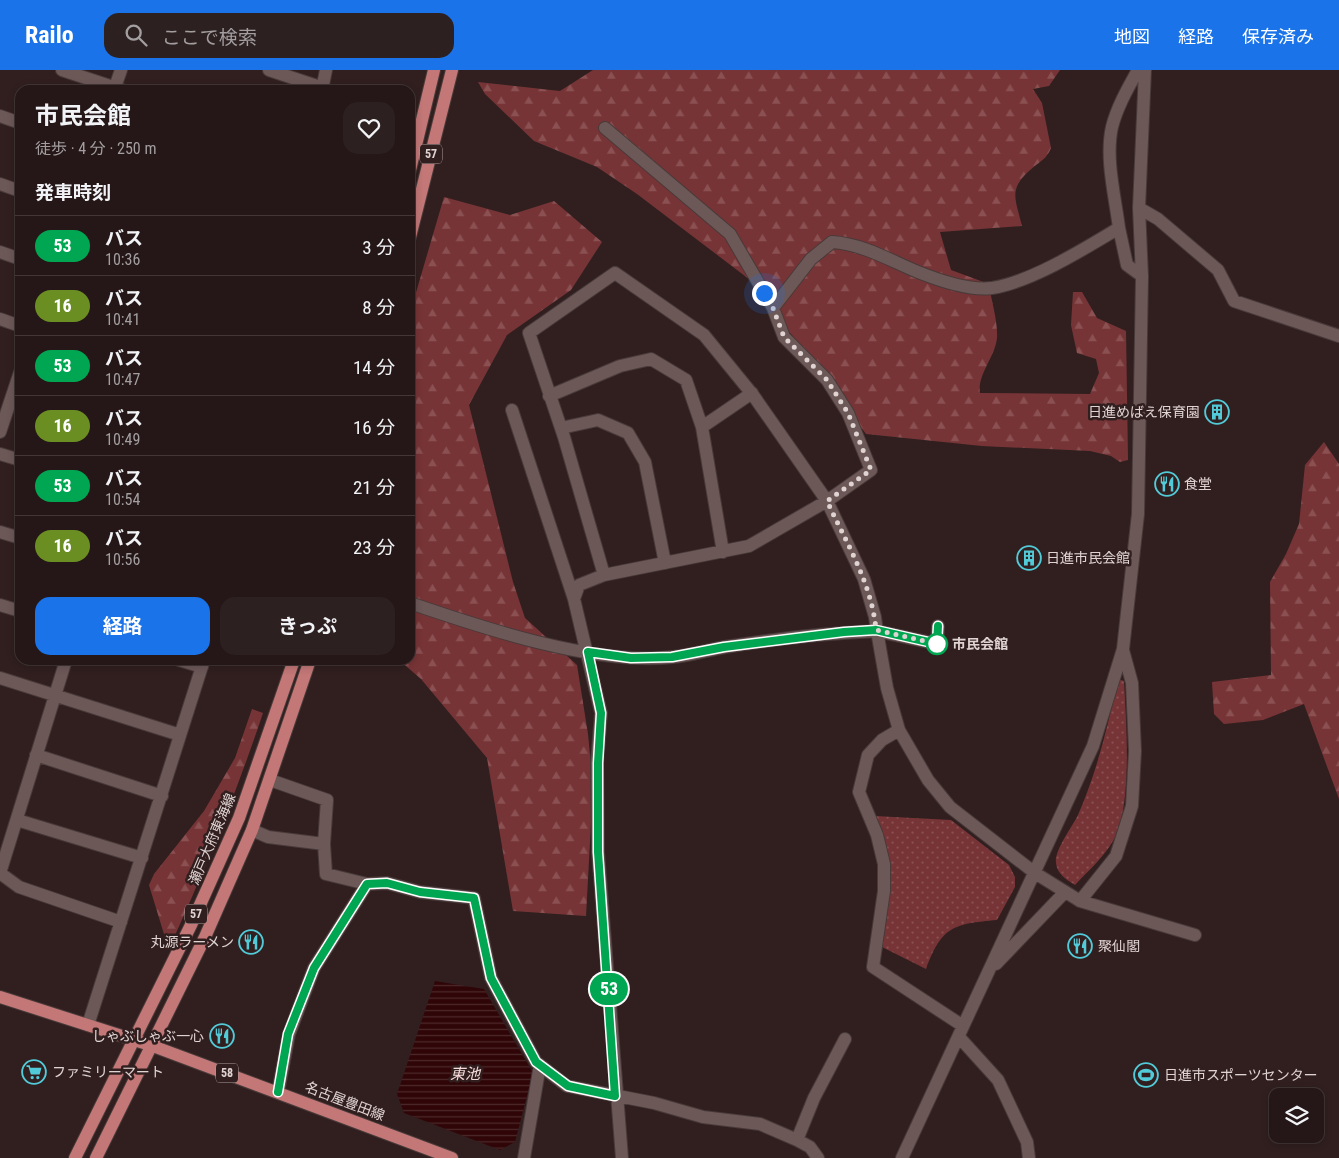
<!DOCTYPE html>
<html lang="ja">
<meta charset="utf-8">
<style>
:root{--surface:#251717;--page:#2d2020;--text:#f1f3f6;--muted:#a39fa1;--line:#423636;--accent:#1a73e8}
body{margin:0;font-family:"Roboto Condensed","Noto Sans JP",sans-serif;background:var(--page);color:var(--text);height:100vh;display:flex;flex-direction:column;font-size:19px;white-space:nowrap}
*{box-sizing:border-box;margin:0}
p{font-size:16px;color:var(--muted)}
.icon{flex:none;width:28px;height:28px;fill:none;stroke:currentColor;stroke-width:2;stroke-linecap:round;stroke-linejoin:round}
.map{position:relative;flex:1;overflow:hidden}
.sheet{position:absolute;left:15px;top:15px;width:400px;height:580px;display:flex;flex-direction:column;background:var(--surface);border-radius:15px;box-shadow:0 2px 8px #0003,0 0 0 1px var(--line)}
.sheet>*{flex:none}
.badge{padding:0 10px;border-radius:16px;font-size:18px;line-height:32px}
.fabs{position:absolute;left:1269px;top:1018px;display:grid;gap:10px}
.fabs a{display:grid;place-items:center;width:55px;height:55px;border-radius:10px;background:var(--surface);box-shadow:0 2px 8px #0003,0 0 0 1px var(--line);font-size:25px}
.you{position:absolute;width:25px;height:25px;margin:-12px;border:4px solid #fff;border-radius:50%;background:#1a73e8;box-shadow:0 0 0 8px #1a73e833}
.map>.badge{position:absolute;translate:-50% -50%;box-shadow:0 0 0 2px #fff}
h2{padding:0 20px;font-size:19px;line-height:45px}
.round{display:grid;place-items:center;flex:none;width:52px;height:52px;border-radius:15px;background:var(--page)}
.overview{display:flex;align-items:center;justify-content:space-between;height:85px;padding:0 20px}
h1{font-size:24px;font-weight:700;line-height:38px}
.cta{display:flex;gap:10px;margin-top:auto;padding:10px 20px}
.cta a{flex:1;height:58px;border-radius:15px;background:var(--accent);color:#fff;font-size:20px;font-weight:700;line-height:58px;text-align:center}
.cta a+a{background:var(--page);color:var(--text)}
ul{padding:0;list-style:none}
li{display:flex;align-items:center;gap:15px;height:60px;padding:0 20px;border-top:1px solid var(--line)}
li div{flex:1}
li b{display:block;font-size:19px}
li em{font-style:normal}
li .badge{min-width:55px;font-weight:700;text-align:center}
header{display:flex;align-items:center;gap:30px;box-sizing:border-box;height:70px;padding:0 25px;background:var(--accent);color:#fff}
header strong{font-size:24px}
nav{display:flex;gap:28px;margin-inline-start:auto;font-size:18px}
.search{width:350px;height:45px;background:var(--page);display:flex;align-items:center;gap:12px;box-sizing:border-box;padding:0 18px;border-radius:15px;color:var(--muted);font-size:19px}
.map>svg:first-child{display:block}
.grass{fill:url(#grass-dots)}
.forest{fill:url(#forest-firs)}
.water{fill:url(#water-rules)}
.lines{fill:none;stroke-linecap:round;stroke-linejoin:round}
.minor-casing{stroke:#483a39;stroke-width:14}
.major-casing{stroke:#483a39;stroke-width:14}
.minor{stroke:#6d5858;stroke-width:12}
.major{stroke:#c37777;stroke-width:12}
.line-casing{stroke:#fff;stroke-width:11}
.line{stroke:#00a651;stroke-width:8}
.walk{stroke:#e0d4d3;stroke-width:5;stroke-dasharray:0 9}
.stop-dot{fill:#fff;stroke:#00a651;stroke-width:2.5}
.labels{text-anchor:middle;stroke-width:5;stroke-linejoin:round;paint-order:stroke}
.shield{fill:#311f1f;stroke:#ac9e9d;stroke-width:1}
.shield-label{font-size:12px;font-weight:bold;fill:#e0d4d3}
.poi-label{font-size:14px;fill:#e0d4d3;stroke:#311f1f;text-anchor:start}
.stop-label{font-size:14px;font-weight:bold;fill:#e0d4d3;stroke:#311f1f;text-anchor:start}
.street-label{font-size:14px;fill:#e0d4d3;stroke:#311f1f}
.water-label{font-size:15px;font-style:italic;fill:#f5dbda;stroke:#311f1f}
</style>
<header>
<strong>Railo</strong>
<div class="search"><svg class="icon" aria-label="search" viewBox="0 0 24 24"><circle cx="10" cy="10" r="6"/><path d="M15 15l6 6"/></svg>ここで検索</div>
<nav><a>地図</a><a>経路</a><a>保存済み</a></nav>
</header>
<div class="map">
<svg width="1339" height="1088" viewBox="0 0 1339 1088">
<defs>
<pattern id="grass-dots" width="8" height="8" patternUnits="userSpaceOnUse" patternTransform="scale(1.25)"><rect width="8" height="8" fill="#773436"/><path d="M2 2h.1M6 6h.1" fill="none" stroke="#8a5052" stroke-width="1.8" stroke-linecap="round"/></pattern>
<pattern id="forest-firs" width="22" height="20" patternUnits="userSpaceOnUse" patternTransform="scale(1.25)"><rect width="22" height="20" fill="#773436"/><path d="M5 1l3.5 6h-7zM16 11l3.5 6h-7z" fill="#8a5052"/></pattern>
<pattern id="water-rules" width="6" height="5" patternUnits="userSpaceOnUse" patternTransform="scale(1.25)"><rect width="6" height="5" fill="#2f0508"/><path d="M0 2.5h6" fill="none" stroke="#4d292b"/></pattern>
</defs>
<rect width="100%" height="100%" fill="#311f1f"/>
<path class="grass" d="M1118,609L1124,611C1126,651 1133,738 1113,771C1103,788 1088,801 1075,815C1067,810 1057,804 1056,793C1054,781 1072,757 1078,745C1097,702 1108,655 1118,609Z
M875,746L951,750L1009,795L1015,807V817L997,850C953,854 942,856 926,899L882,877C890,831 896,790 875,746Z"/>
<path class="forest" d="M593,0H1060L1049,16L1033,19L1042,33L1051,78C1048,86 1043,90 1036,95C1008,118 1014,124 1022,156L940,162L951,200L989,214C991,230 998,251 997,268C995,287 977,305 980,323L1090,324L1099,303L1096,289L1077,283L1071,255L1073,222H1082L1097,248L1126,261L1128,390L1120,392L1111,386L1090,381L982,376L866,364L792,265L766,239V222L637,124L597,97L534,71L485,24L478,12L560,21Z
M444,127L510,145L554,131L602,172L571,220L507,265L469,335L513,512L525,548L577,595L588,664L593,716L586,846L513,841L487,688L421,609L399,590H410V243Z
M1324,372L1339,394V729L1304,634L1263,650L1224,654L1214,644L1212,612L1271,605L1270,512L1286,484L1299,454L1305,395Z
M252,639L263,643C237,721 206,797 172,872L167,874L149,815L154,804L204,741L235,688Z"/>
<path class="water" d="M435,911L484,919L533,1003L515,1072L500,1080L404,1043L397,1024Z"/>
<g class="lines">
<g class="minor-casing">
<path id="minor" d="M62,0L122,20
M269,0L323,18
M114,20L121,0
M322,20L326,0
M0,46L20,53
M605,58L730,164L773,238L784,267L827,310L848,343L871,400L827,431L749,476L604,505L564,367L529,263L615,203L704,265L753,325L827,431L864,509L875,547L877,561L937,574L938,556
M0,114L20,121
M1139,138L1158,149L1218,200L1234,231L1339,266
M1119,158L1127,195L1142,206
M0,182L20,189
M773,238L811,189L832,172C863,174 889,190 918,202C938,210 970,221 992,218C1031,212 1084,179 1119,158C1115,126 1105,88 1112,57C1117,37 1128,18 1138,0
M0,249L20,256
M549,326L620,296L651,289L686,310L702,357
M512,340L574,529L601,643L597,693L598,782L622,1088
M561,358L598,350L628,363L645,392L665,493
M0,362L20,302
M0,384L20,390
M0,462L20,468
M723,482L702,357L752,323
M574,529L579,515L604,505
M410,533C483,558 596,596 673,587C691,585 708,580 725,577C775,569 826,563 877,561L887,618L899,660L928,710L950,737L1035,803L1080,831L1195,865
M0,535L20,541
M66,590L0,803L19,817L121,852
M179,590L202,597
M0,608L180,665
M899,660L882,670L868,685L859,722L877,765L884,794V821L873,897L963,956
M36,685L162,726
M270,710L327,730L324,774L326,804L367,814
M17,750L142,788
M252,760L268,767L324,774
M1080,831L1116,786L1132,736L1135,681L1132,613L1123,580
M996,894L1065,822
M88,955L204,590
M959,967L998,1010L1027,1072L1029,1088
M278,1022L289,964L314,898L367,814L387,813L420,822L474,828L491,908L536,992L567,1016L654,1033L703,1047L760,1054L797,1070L810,1077L818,1088
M797,1070L814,1028L845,969
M524,1088L540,995
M902,1088L1093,676L1123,579L1138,444L1142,206L1139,138L1145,0"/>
</g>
<g class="major-casing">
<path id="major" d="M410,100L434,0
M410,167L452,0
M0,927L150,975L452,1088
M75,1088L191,855L239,748L294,590
M96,1088L205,867L252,760L310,590"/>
</g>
<use href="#minor" class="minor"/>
<use href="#major" class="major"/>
</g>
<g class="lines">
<g class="line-casing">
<path id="line" d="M278,1022L288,964L314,898L367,814L387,813L420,822L474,828L491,908L536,992L568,1016L615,1026L598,782V693L601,643L588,582L631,588L672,587L724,577L844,562L876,560L937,574L938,556"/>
</g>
<use href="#line" class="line"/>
<path class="walk" d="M764,223L773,238L784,267L827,310L848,343L871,400L827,431C846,472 872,514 876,560L937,574"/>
</g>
<defs>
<g id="building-ring" transform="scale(1.25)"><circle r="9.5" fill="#311f1f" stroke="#52cbd9" stroke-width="1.5"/><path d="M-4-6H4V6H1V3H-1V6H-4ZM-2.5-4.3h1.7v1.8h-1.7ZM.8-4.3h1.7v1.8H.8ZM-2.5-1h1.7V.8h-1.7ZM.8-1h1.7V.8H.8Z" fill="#52cbd9"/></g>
<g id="restaurant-ring" transform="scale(1.25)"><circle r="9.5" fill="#311f1f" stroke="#52cbd9" stroke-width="1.5"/><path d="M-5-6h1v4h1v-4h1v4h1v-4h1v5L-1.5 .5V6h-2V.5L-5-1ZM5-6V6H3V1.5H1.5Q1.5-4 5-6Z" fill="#52cbd9"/></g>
<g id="supermarket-ring" transform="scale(1.25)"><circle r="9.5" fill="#311f1f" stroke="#52cbd9" stroke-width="1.5"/><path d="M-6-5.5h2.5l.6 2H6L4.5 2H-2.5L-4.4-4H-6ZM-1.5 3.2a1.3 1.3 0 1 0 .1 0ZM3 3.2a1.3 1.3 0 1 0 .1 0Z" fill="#52cbd9"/></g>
<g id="stadium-ring" transform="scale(1.25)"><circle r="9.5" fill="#311f1f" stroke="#52cbd9" stroke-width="1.5"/><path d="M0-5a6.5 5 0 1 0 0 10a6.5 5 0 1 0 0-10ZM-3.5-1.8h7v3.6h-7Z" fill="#52cbd9"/></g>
</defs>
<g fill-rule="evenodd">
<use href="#building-ring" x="1217" y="342"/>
<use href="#restaurant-ring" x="1167" y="414"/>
<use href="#building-ring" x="1029" y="488"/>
<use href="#restaurant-ring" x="251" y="872"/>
<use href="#restaurant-ring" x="1080" y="876"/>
<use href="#restaurant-ring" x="222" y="966"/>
<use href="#supermarket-ring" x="34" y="1002"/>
<use href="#stadium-ring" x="1146" y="1005"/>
</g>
<circle class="stop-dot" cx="937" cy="574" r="10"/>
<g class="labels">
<g class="shield">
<rect x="420" y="74.5" width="22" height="19" rx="4"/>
<rect x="185" y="834.5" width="22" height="19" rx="4"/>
<rect x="216" y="993.5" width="22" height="19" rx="4"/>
</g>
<g class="shield-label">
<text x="431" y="88">57</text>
<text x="196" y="848">57</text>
<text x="227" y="1007">58</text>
</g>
<g class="poi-label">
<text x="1200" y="347" text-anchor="end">日進めばえ保育園</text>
<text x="1184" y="419">食堂</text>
<text x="1046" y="493">日進市民会館</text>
<text x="234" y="877" text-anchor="end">丸源ラーメン</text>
<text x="1098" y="881">聚仙閣</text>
<text x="204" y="971" text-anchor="end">しゃぶしゃぶ一心</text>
<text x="52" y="1007">ファミリーマート</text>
<text x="1164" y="1010">日進市スポーツセンター</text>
</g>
<g class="stop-label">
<text x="952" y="579">市民会館</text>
</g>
<g class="street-label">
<text transform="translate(212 769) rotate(-67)" y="5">瀬戸大府東海線</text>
<text transform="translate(345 1031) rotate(21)" y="5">名古屋豊田線</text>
</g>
<g class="water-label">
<text x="465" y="1009">東池</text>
</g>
</g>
</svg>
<div class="fabs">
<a><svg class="icon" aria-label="layers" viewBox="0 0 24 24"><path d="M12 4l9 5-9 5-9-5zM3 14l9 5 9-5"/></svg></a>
</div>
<div class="you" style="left:764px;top:223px"></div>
<b class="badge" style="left:609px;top:919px;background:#00a651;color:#fff">53</b>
<section class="sheet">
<div class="overview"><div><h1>市民会館</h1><p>徒歩 · 4 分 · 250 m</p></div><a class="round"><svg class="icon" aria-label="heart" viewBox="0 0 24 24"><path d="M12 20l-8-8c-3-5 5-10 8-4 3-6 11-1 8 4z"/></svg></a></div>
<h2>発車時刻</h2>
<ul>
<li><span class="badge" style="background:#00a651;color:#fff">53</span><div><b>バス</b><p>10:36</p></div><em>3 分</em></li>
<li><span class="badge" style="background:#6b8e23;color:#fff">16</span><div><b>バス</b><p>10:41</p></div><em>8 分</em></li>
<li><span class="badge" style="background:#00a651;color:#fff">53</span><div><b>バス</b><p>10:47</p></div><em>14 分</em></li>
<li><span class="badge" style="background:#6b8e23;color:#fff">16</span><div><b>バス</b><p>10:49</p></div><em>16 分</em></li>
<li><span class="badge" style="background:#00a651;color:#fff">53</span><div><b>バス</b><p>10:54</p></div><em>21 分</em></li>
<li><span class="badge" style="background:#6b8e23;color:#fff">16</span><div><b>バス</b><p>10:56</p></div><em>23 分</em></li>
</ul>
<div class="cta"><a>経路</a><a>きっぷ</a></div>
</section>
</div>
